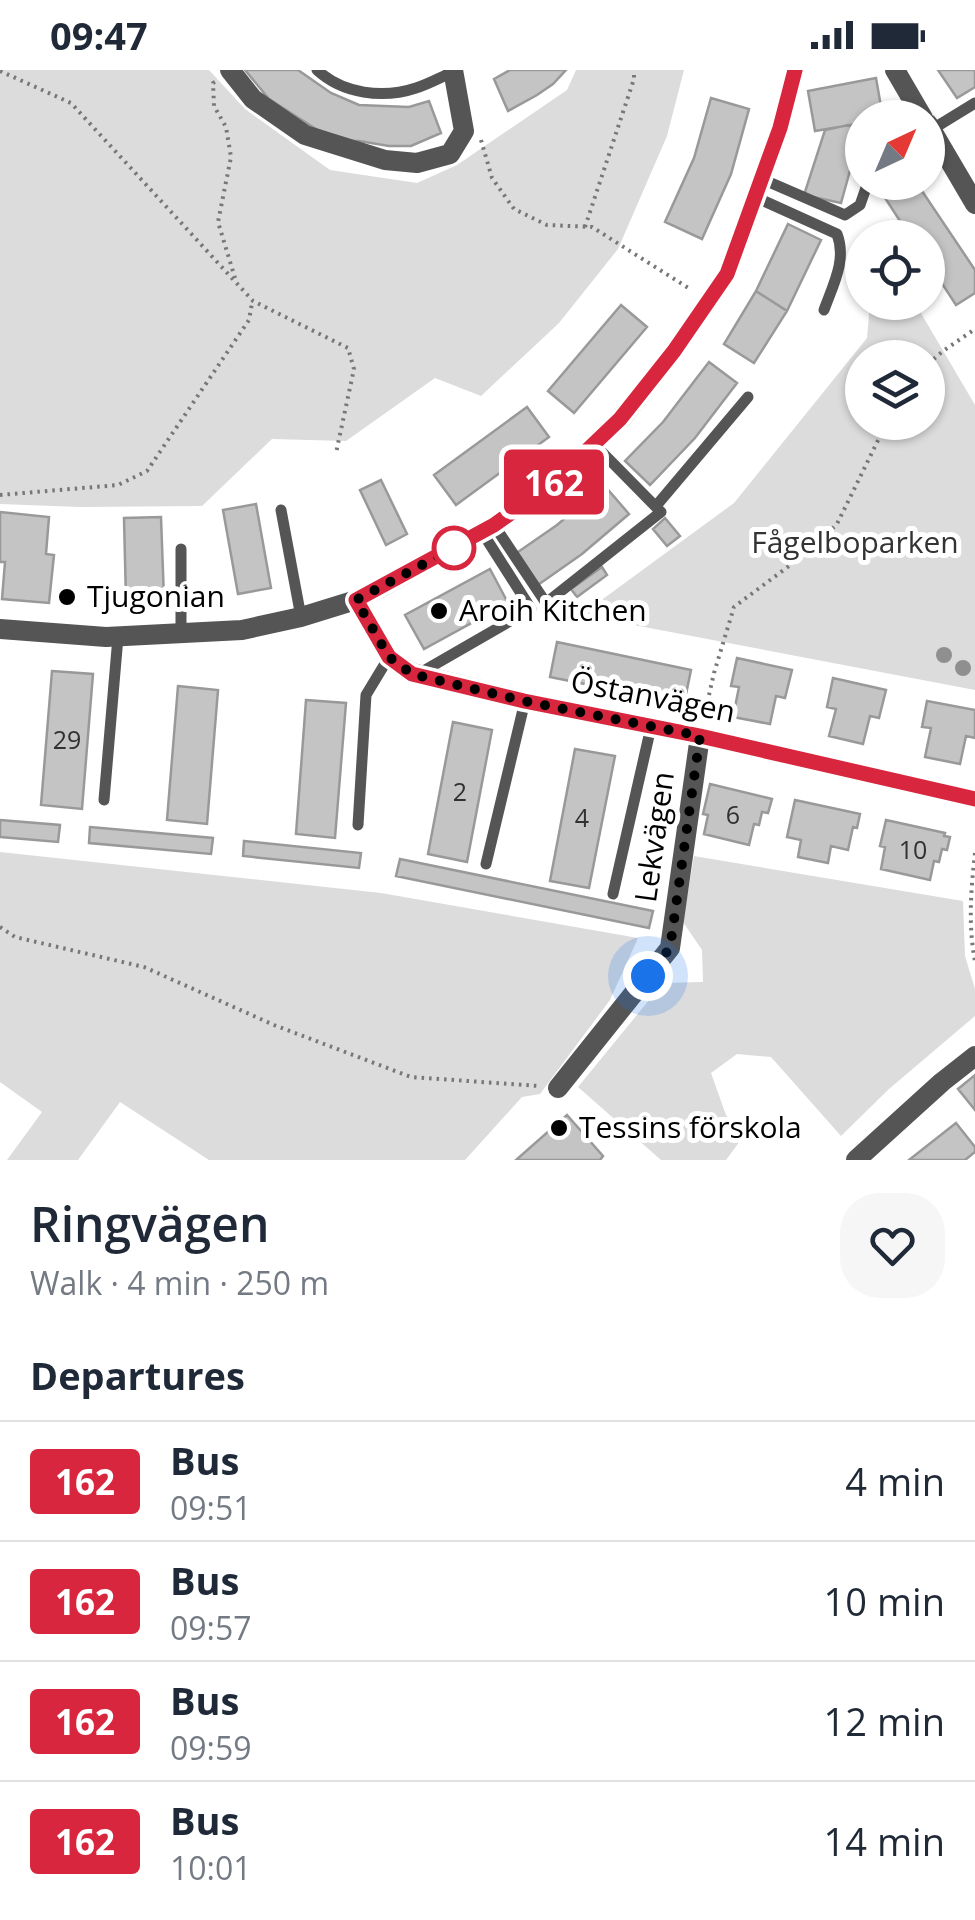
<!DOCTYPE html>
<meta charset="utf-8">
<style>
:root{--surface:#fff;--page:#f6f6f7;--text:#1f2937;--muted:#747a83;--line:#e0e1e3}
body{margin:0;font-family:"Open Sans",sans-serif;background:var(--page);color:var(--text);height:100vh;display:flex;flex-direction:column;font-size:38px;white-space:nowrap}
*{box-sizing:border-box;margin:0}
p{font-size:32px;color:var(--muted)}
.icon{flex:none;width:55px;height:55px;fill:none;stroke:currentColor;stroke-width:2;stroke-linecap:round;stroke-linejoin:round}
.map{position:relative;height:1090px;overflow:hidden}
.drawer{display:flex;flex-direction:column;background:var(--surface);flex:1}
.drawer>*{flex:none}
.badge{padding:0 20px;border-radius:8px;font-size:35px;line-height:65px}
.needle{width:65px;rotate:44deg}
.tools{position:absolute;left:845px;top:30px;display:grid;gap:20px}
.tools a{display:grid;place-items:center;width:100px;height:100px;border-radius:50%;background:var(--surface);box-shadow:0 2px 8px #0004;font-size:50px}
.you{position:absolute;width:50px;height:50px;margin:-25px;border:8px solid #fff;border-radius:50%;background:#1a73e8;box-shadow:0 0 0 15px #1a73e833}
.map>.badge{position:absolute;translate:-50% -50%;box-shadow:0 0 0 5px #fff}
h2{padding:0 30px;font-size:38px;line-height:90px}
.round{display:grid;place-items:center;flex:none;width:105px;height:105px;border-radius:40px;background:var(--page)}
.headline{display:flex;align-items:center;justify-content:space-between;height:170px;padding:0 30px}
h1{font-size:48px;font-weight:600;line-height:75px}
ul{padding:0;list-style:none}
li{display:flex;align-items:center;gap:30px;height:120px;padding:0 30px;border-top:2px solid var(--line)}
li div{flex:1}
li b{display:block;font-size:38px}
li em{font-style:normal}
li .badge{min-width:110px;font-weight:700;text-align:center}
.status{display:flex;justify-content:space-between;align-items:center;height:70px;padding:0 50px;background:var(--surface);direction:ltr}
.status svg{height:28px;fill:currentColor}
.map>svg:first-child{display:block}
.green{fill:#dcdcdc;fill-rule:evenodd}
.building{fill:#c4c4c4;stroke:#999;stroke-width:2.5}
.lines{fill:none;stroke-linecap:round;stroke-linejoin:round}
.path{stroke:#777;stroke-width:4;stroke-dasharray:2.5 5;stroke-linecap:butt}
.service{stroke:#555;stroke-width:11}
.minor{stroke:#555;stroke-width:20}
.tertiary{stroke:#555;stroke-width:20}
.tree{fill:#8f8f8f}
.line-casing{stroke:#fff;stroke-width:22}
.line{stroke:#d7263d;stroke-width:15}
.walk{stroke:#000;stroke-width:10;stroke-dasharray:0 18}
.stop-dot{fill:#fff;stroke:#d7263d;stroke-width:5}
.poi-dot{fill:#000;stroke:#fff;stroke-width:4}
.labels{text-anchor:middle;stroke-width:10;stroke-linejoin:round;paint-order:stroke}
.number-label{font-size:25px;fill:#313131}
.park-label{font-size:30px;fill:#333;stroke:#fff}
.poi-label{font-size:30px;fill:#000;stroke:#fff;text-anchor:start}
.street-label{font-size:30px;fill:#000;stroke:#fff}
</style>
<div class="status"><b>09:47</b><svg viewBox="0 0 49 12"><path d="M0 12V9h3v3zM5 12V6h3v6zM10 12V3h3v9zM15 12V0h3v12zM26 1h20v11H26zM47 4h2v5h-2z"/></svg></div>
<div class="map">
<svg width="975" height="1090" viewBox="0 0 975 1090">
<rect width="100%" height="100%" fill="#fff"/>
<path class="green" d="M0,0H209L245,39L330,100L417,113L457,95L567,20L576,0H684L667,66L618,179L559,253L481,326L435,308L346,371L272,369L202,436L80,437L0,434Z
M870,233H915L975,335V620L581,545L734,433L867,268ZM862,288H928V352H862Z
M0,782L381,823L638,868L610,930L540,1024L522,1027L465,1090H209L120,1032L78,1090H7L42,1042L0,1012Z
M694,786L963,831L965,886L975,919V946L889,1019L841,1066L771,987L737,984L711,1003L726,1045L743,1067L726,1090H661L578,1017L663,913L703,912L702,880L683,852Z"/>
<path class="building" d="M245,0H298L331,23L359,35L409,37L429,31L441,63L411,76H389L359,71H345L316,59L269,29Z
M510,0H566L553,14L537,25L508,41L494,9Z
M938,0H975V17L957,28Z
M876,8L883,48H862V53L815,61L808,21Z
M711,28L749,39L731,104L702,169L665,152L694,88Z
M848,55L861,61L841,133L804,125L825,60Z
M885,112H916L975,200V223L956,235L928,192V168H911L878,117Z
M788,154L821,170L787,241L756,221Z
M756,221L787,241L754,293L724,274Z
M621,235L647,257L574,343L548,321Z
M709,292L737,313L695,368L650,415L625,391L663,352Z
M527,337L549,367L456,435L434,405Z
M381,410L407,464L386,475L360,420Z
M604,415L629,444L582,484L535,517L515,484L557,455Z
M256,434L271,518L238,524L223,440Z
M0,442L49,447L46,484L54,485L49,533L2,529L5,492H0Z
M161,447L164,529L126,531L124,448Z
M665,448L680,466L667,476L653,459Z
M602,497L607,505L577,527L571,519Z
M490,499L508,533L424,579L405,545Z
M557,572L691,600L684,634L550,607Z
M737,588L792,600L785,628L776,626L770,654L733,647L739,617L731,616Z
M52,601L93,604L82,739L41,735Z
M833,608L886,620L879,648L870,646L863,674L829,666L836,639L827,637Z
M178,616L218,620L207,754L167,750Z
M306,630L346,633L335,768L296,764Z
M927,631L975,640V668L966,666L960,694L925,687L931,658L922,657Z
M453,652L492,660L467,792L428,784Z
M575,679L615,686L589,818L550,811Z
M710,714L772,729L768,743L762,742L759,755L754,754L749,775L704,764L708,745L703,744Z
M795,730L860,744L857,758L853,757L848,780L831,776L828,793L798,787L801,770L787,767Z
M0,750L60,755L58,772L0,767Z
M886,750L945,763L944,766L950,767L947,780L942,779L939,792L934,791L930,810L881,799L885,777L880,776Z
M90,757L213,768L211,784L89,773Z
M244,771L361,783L359,798L243,786Z
M400,789L653,841L649,858L396,806Z
M975,1005V1040L958,1019Z
M567,1045L603,1086L600,1090H516Z
M956,1053L975,1077V1082L965,1090H909Z"/>
<g class="lines">
<path class="path" d="M0,1L71,33L253,231L348,278L354,299L336,383
M215,12L213,13L214,36L226,57L231,87L218,152L235,208
M481,70L492,108L514,139L547,155L592,157L690,219
M585,157L634,9V0
M928,294L943,281L975,259
M0,425L118,415L147,401L249,250L252,233
M704,647L714,603L734,537L813,478L837,454L887,352
M975,783C971,818 968,856 975,891
M0,857L15,867L144,897L274,955L411,1007L539,1016"/>
<path class="service" d="M317,0C343,24 383,29 416,18C429,14 441,7 453,2
M898,48L915,34
M931,60L975,33
M762,109L845,145L860,135L868,112
M755,127L837,164C847,190 833,215 824,240
M656,436L748,327
M281,440L301,547
M494,455L546,533L661,442L594,374
M181,563V479
M420,603L531,539L482,462
M104,730L118,567
M358,755L366,625L389,587
M486,794L525,631
M613,824L651,657"/>
<path class="minor" d="M230,0L253,29L305,65L385,90L417,93L450,84L464,61L453,0
M356,530L389,587L412,603L525,631L700,666L975,729
M558,1018L670,878L700,666
M856,1090L942,1012L975,986"/>
<path class="tertiary" d="M895,0L923,48
M928,54L975,134
M0,559L106,567L242,560L301,547L356,530L380,518L494,455L553,413L621,349L674,281L727,204L780,58L795,0"/>
</g>
<g class="tree">
<circle cx="944" cy="585" r="8"/>
<circle cx="963" cy="598" r="8"/>
</g>
<g class="lines">
<g class="line-casing">
<path id="line" d="M795,0L780,58L727,204L674,281L620,349L553,413L494,455L356,530L389,587L412,604L524,631L700,666L975,729"/>
</g>
<use href="#line" class="line"/>
<path class="walk" d="M454,478L356,530L389,587L412,604L524,631L700,666L670,878L648,906"/>
</g>
<circle class="stop-dot" cx="454" cy="478" r="20"/>
<g class="poi-dot">
<circle cx="67" cy="527" r="10"/>
<circle cx="439" cy="541" r="10"/>
<circle cx="559" cy="1058" r="10"/>
</g>
<g class="labels">
<g class="number-label">
<text x="67" y="679">29</text>
<text x="460" y="731">2</text>
<text x="733" y="754">6</text>
<text x="582" y="757">4</text>
<text x="913" y="789">10</text>
</g>
<g class="park-label">
<text x="855" y="483">Fågelboparken</text>
</g>
<g class="poi-label">
<text x="87" y="537">Tjugonian</text>
<text x="459" y="551">Aroih Kitchen</text>
<text x="579" y="1068">Tessins förskola</text>
</g>
<g class="street-label">
<text transform="translate(653 627) rotate(11)" y="10">Östanvägen</text>
<text transform="translate(655 767) rotate(-82)" y="10">Lekvägen</text>
</g>
</g>
</svg>
<div class="tools">
<a><svg class="needle" viewBox="-14 -14 28 28"><path d="M0-13l5 13h-10z" fill="#e53935"/><path d="M0 13l5-13h-10z" fill="#747a83"/></svg></a>
<a><svg class="icon" aria-label="locate" viewBox="0 0 24 24"><circle cx="12" cy="12" r="6"/><path d="M12 2v4M12 18v4M2 12h4M18 12h4"/></svg></a>
<a><svg class="icon" aria-label="layers" viewBox="0 0 24 24"><path d="M12 4l9 5-9 5-9-5zM3 14l9 5 9-5"/></svg></a>
</div>
<div class="you" style="left:648px;top:906px"></div>
<b class="badge" style="left:554px;top:412px;background:#d7263d;color:#fff">162</b>
</div>
<section class="drawer">
<div class="headline"><div><h1>Ringvägen</h1><p>Walk · 4 min · 250 m</p></div><a class="round"><svg class="icon" aria-label="heart" viewBox="0 0 24 24"><path d="M12 20l-8-8c-3-5 5-10 8-4 3-6 11-1 8 4z"/></svg></a></div>
<h2>Departures</h2>
<ul>
<li><span class="badge" style="background:#d7263d;color:#fff">162</span><div><b>Bus</b><p>09:51</p></div><em>4 min</em></li>
<li><span class="badge" style="background:#d7263d;color:#fff">162</span><div><b>Bus</b><p>09:57</p></div><em>10 min</em></li>
<li><span class="badge" style="background:#d7263d;color:#fff">162</span><div><b>Bus</b><p>09:59</p></div><em>12 min</em></li>
<li><span class="badge" style="background:#d7263d;color:#fff">162</span><div><b>Bus</b><p>10:01</p></div><em>14 min</em></li>
</ul>
</section>
